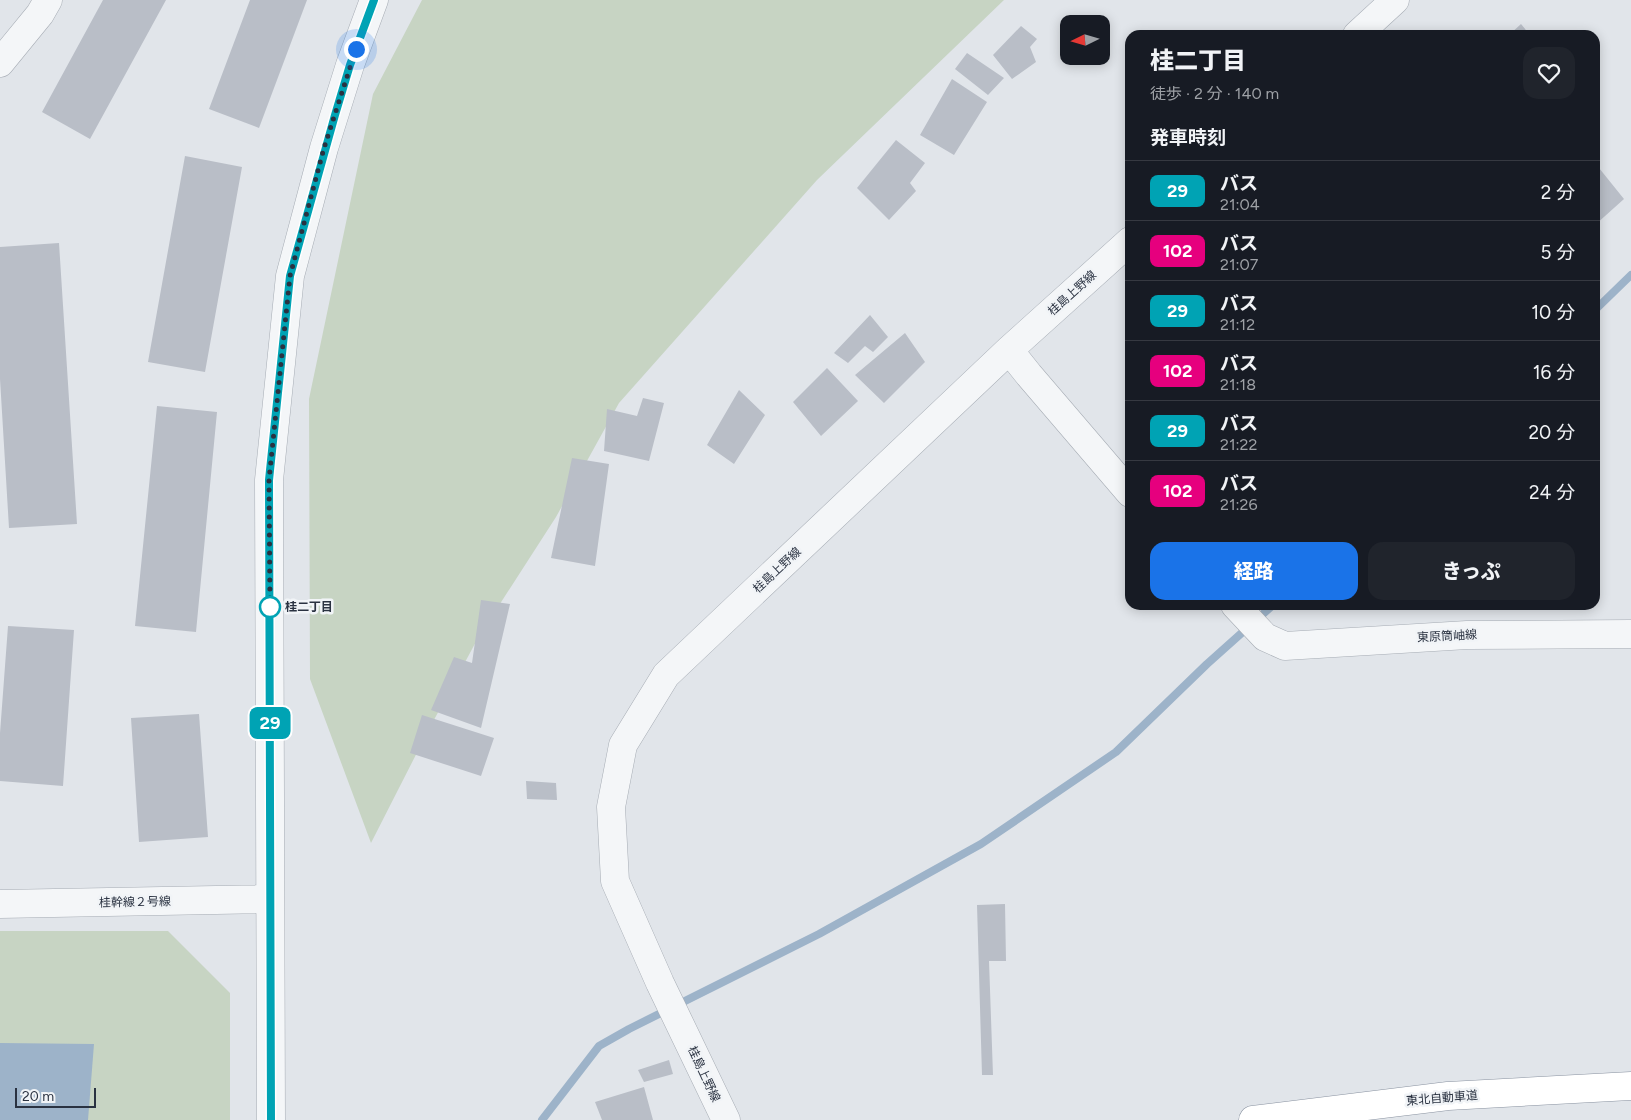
<!DOCTYPE html>
<html lang="ja">
<meta charset="utf-8">
<style>
:root{--surface:#171b24;--page:#20242c;--text:#f1f3f6;--muted:#9ea1a6;--line:#363941;--accent:#1a73e8}
body{margin:0;font-family:Figtree,"Noto Sans JP",sans-serif;background:var(--page);color:var(--text);height:100vh;display:flex;flex-direction:column;font-size:19px;white-space:nowrap}
*{box-sizing:border-box;margin:0}
p{font-size:16px;color:var(--muted)}
.icon{flex:none;width:28px;height:28px;fill:none;stroke:currentColor;stroke-width:2;stroke-linecap:round;stroke-linejoin:round}
.map{position:relative;flex:1;overflow:hidden}
.side{position:absolute;left:1125px;top:30px;width:475px;height:580px;display:flex;flex-direction:column;background:var(--surface);border-radius:15px;box-shadow:0 2px 12px #0003}
.side>*{flex:none}
.badge{padding:0 10px;border-radius:8px;font-size:18px;line-height:32px}
.needle{width:32px;rotate:265deg}
.buttons{position:absolute;left:1060px;top:15px;display:grid;gap:10px}
.buttons a{display:grid;place-items:center;width:50px;height:50px;border-radius:10px;background:var(--surface);box-shadow:0 2px 12px #0003;font-size:25px}
.scale{position:absolute;left:15px;bottom:12px;width:81px;box-sizing:border-box;padding-left:5px;border:2px solid #2a3241;border-top:0;font-size:14px;line-height:18px;white-space:nowrap;color:#2a3241;-webkit-text-stroke:4px #f1f4f7;paint-order:stroke}
.you{position:absolute;width:25px;height:25px;margin:-12px;border:4px solid #fff;border-radius:50%;background:#1a73e8;box-shadow:0 0 0 8px #1a73e833}
.map>.badge{position:absolute;translate:-50% -50%;box-shadow:0 0 0 2px #fff}
h2{padding:0 25px;font-size:19px;line-height:45px}
.round{display:grid;place-items:center;flex:none;width:52px;height:52px;border-radius:15px;background:var(--page)}
.head{display:flex;align-items:center;justify-content:space-between;height:85px;padding:0 25px}
h1{font-size:24px;font-weight:800;line-height:38px}
.action{display:flex;gap:10px;margin-top:auto;padding:10px 25px}
.action a{flex:1;height:58px;border-radius:15px;background:var(--accent);color:#fff;font-size:20px;font-weight:800;line-height:58px;text-align:center}
.action a+a{background:var(--page);color:var(--text)}
ul{padding:0;list-style:none}
li{display:flex;align-items:center;gap:15px;height:60px;padding:0 25px;border-top:1px solid var(--line)}
li div{flex:1}
li b{display:block;font-size:19px}
li em{font-style:normal}
li .badge{min-width:55px;font-weight:700;text-align:center}
.map>svg:first-child{display:block}
.green{fill:#c7d4c3}
.water{fill:#9db3c9}
.lines{fill:none;stroke-linecap:round;stroke-linejoin:round}
.stream{stroke:#9db3c9;stroke-width:8}
.building{fill:#b9bec7}
.minor-casing{stroke:#a6acb4;stroke-width:29}
.highway-casing{stroke:#8992a0;stroke-width:29}
.minor{stroke:#f4f6f8;stroke-width:28}
.highway{stroke:#fff;stroke-width:28}
.line-casing{stroke:#fff;stroke-width:11}
.line{stroke:#00a3b4;stroke-width:8}
.walk{stroke:#2a3241;stroke-width:5;stroke-dasharray:0 9}
.stop-dot{fill:#fff;stroke:#00a3b4;stroke-width:2.5}
.labels{text-anchor:middle;stroke-width:5;stroke-linejoin:round;paint-order:stroke}
.street-label{font-size:12px;fill:#2a3241;stroke:#f1f4f7}
.stop-label{font-size:12px;font-weight:bold;fill:#2a3241;stroke:#f1f4f7;text-anchor:start}
</style>
<div class="map">
<svg width="1631" height="1120" viewBox="0 0 1631 1120">
<rect width="100%" height="100%" fill="#e1e5ea"/>
<path class="green" d="M422,0H1004L817,180L619,403L556,517L478,638L428,731L371,843L310,679L309,399L373,94Z
M0,931H168L230,993V1120H0Z"/>
<path class="water" d="M0,1043L94,1044L88,1120H0Z"/>
<g class="lines">
<path class="stream" d="M1595,310L1631,275
M542,1120L599,1046L629,1029L819,934L981,844L1116,752L1207,664L1273,605"/>
</g>
<path class="building" d="M103,0H166L90,139L42,112Z
M250,0H307L259,128L209,109Z
M1521,24L1530,35H1509Z
M1021,26L1037,39L1030,47L1036,62L1012,79L993,55Z
M967,53L1004,78L988,95L955,69Z
M952,79L987,102L954,155L920,135Z
M896,140L925,163L910,183L916,191L889,220L857,188Z
M185,156L242,167L205,372L148,362Z
M1595,163L1624,199L1595,225Z
M59,243L77,524L9,528L0,379V247Z
M870,315L888,337L873,352L865,346L848,363L834,353Z
M905,333L925,362L884,403L855,375Z
M827,368L858,401L821,436L793,402Z
M739,390L765,415L734,464L707,445Z
M643,398L664,403L649,461L604,451L607,409L637,416Z
M157,406L217,412L196,632L135,626Z
M572,458L609,464L595,566L551,558Z
M481,600L510,604L481,728L431,710L454,657L472,663Z
M8,626L74,630L63,786L0,781V733Z
M199,714L208,837L139,842L131,718Z
M422,715L494,738L481,776L410,753Z
M526,781L556,783L557,800L527,799Z
M1005,904L1006,961H989L993,1075H982L977,905Z
M669,1060L673,1074L644,1082L638,1070Z
M644,1087L653,1120H602L595,1102Z"/>
<g class="lines">
<g class="minor-casing">
<path id="minor" d="M1357,35L1395,0
M0,63L40,14L48,0
M1009,350L1029,375L1130,493
M1235,605L1265,637L1285,646L1467,635L1631,634
M0,904L270,899
M271,1120L269,480L290,276L324,148L350,65L374,0
M726,1120L660,983L615,881L611,807L623,745L666,675L1009,350L1130,241"/>
</g>
<g class="highway-casing">
<path id="highway" d="M1253,1120L1448,1096L1631,1086"/>
</g>
<use href="#minor" class="minor"/>
<use href="#highway" class="highway"/>
</g>
<g class="lines">
<g class="line-casing">
<path id="line" d="M271,1120L269,480L290,276L335,115L350,65L374,0"/>
</g>
<use href="#line" class="line"/>
<path class="walk" d="M270,607L269,480L290,276L324,148L356,49"/>
</g>
<circle class="stop-dot" cx="270" cy="607" r="10"/>
<g class="labels">
<g class="street-label">
<text transform="translate(1072 293) rotate(-42)" y="4">桂島上野線</text>
<text transform="translate(777 570) rotate(-43)" y="4">桂島上野線</text>
<text transform="translate(1447 636) rotate(-3)" y="4">東原筒岫線</text>
<text transform="translate(135 902) rotate(-1)" y="4">桂幹線２号線</text>
<text transform="translate(704 1074) rotate(65)" y="4">桂島上野線</text>
<text transform="translate(1442 1098) rotate(-5)" y="4">東北自動車道</text>
</g>
<g class="stop-label">
<text x="285" y="611">桂二丁目</text>
</g>
</g>
</svg>
<div class="buttons">
<a><svg class="needle" viewBox="-14 -14 28 28"><path d="M0-13l5 13h-10z" fill="#e53935"/><path d="M0 13l5-13h-10z" fill="#9ea1a6"/></svg></a>
</div>
<div class="scale">20 m</div>
<div class="you" style="left:356px;top:49px"></div>
<b class="badge" style="left:270px;top:723px;background:#00a3b4;color:#fff">29</b>
<section class="side">
<div class="head"><div><h1>桂二丁目</h1><p>徒歩 · 2 分 · 140 m</p></div><a class="round"><svg class="icon" aria-label="heart" viewBox="0 0 24 24"><path d="M12 20l-8-8c-3-5 5-10 8-4 3-6 11-1 8 4z"/></svg></a></div>
<h2>発車時刻</h2>
<ul>
<li><span class="badge" style="background:#00a3b4;color:#fff">29</span><div><b>バス</b><p>21:04</p></div><em>2 分</em></li>
<li><span class="badge" style="background:#e6007e;color:#fff">102</span><div><b>バス</b><p>21:07</p></div><em>5 分</em></li>
<li><span class="badge" style="background:#00a3b4;color:#fff">29</span><div><b>バス</b><p>21:12</p></div><em>10 分</em></li>
<li><span class="badge" style="background:#e6007e;color:#fff">102</span><div><b>バス</b><p>21:18</p></div><em>16 分</em></li>
<li><span class="badge" style="background:#00a3b4;color:#fff">29</span><div><b>バス</b><p>21:22</p></div><em>20 分</em></li>
<li><span class="badge" style="background:#e6007e;color:#fff">102</span><div><b>バス</b><p>21:26</p></div><em>24 分</em></li>
</ul>
<div class="action"><a>経路</a><a>きっぷ</a></div>
</section>
</div>
